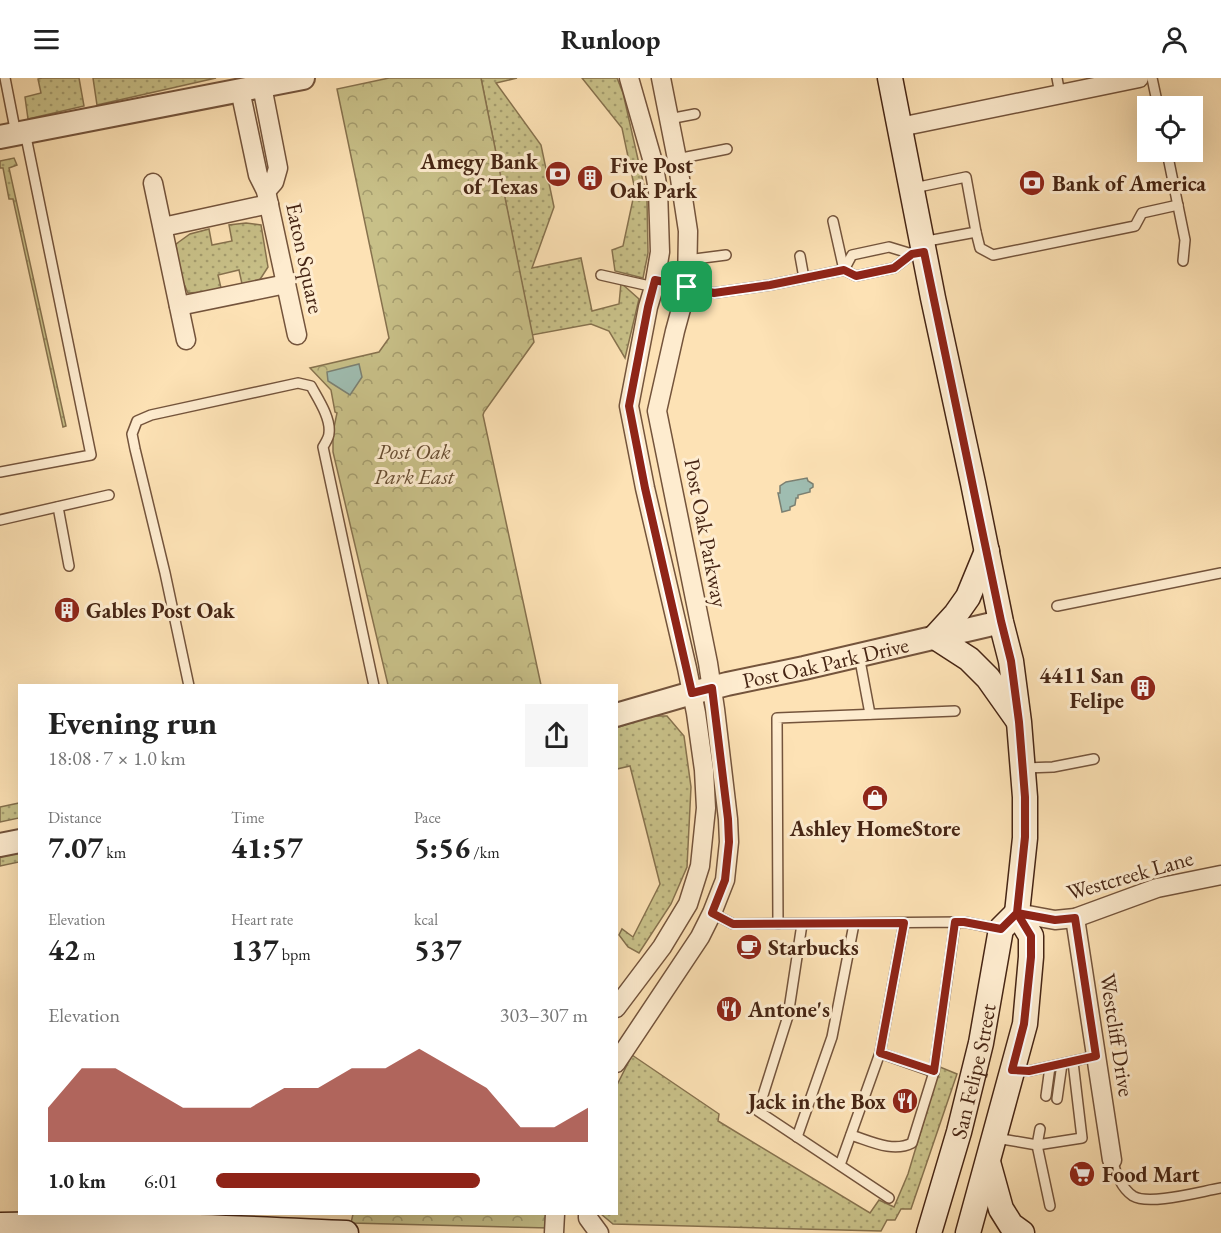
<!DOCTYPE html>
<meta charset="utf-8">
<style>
body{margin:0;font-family:"EB Garamond",serif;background:#f6f6f6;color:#222;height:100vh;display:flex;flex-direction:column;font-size:22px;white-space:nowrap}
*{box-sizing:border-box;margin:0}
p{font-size:20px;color:#767676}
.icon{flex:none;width:33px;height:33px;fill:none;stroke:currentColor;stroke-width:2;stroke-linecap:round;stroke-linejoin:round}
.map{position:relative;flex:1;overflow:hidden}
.panel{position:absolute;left:18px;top:606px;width:600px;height:531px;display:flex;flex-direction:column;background:#fff;border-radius:0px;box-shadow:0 6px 24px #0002}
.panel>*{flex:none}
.buttons{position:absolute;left:1137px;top:18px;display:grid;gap:12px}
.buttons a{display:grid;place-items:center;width:66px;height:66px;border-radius:0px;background:#fff;box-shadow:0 6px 24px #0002;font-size:30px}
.pin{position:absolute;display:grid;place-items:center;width:51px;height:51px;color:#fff;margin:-26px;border-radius:12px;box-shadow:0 3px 9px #0006}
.round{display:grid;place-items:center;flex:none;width:63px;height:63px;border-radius:0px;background:#f6f6f6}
.headline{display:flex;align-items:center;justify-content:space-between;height:102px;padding:0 30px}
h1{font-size:33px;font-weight:700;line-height:45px}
.stats{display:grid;grid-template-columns:repeat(3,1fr);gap:9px;height:102px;padding:6px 30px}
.stats div{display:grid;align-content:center}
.stats b{font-size:30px;font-weight:700}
.stats small{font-size:16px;font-weight:400}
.stats p{font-size:16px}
.chart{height:168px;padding:12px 30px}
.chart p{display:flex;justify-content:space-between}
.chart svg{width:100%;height:108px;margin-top:6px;fill:#8f2418;opacity:.7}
ul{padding:0 30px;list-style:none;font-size:20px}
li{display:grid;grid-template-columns:96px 72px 1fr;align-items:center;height:45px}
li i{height:15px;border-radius:8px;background:#8f2418}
header{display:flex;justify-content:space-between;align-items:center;height:78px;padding:0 30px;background:#fff;font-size:27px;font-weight:700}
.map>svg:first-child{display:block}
</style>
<header><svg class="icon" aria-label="menu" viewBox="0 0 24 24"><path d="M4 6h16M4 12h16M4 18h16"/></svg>Runloop<svg class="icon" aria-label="person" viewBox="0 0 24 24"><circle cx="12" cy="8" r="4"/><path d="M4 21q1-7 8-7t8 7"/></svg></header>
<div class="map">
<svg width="1221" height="1155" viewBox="0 0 1221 1155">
<defs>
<pattern id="grass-dots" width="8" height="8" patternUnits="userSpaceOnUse" patternTransform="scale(1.5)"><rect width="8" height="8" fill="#c8c088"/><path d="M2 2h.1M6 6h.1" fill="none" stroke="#a49c6e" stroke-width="1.8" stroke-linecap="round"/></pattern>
<pattern id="park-crowns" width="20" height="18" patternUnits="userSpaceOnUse" patternTransform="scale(1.5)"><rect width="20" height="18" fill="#c8c088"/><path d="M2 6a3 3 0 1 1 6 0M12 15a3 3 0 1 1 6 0" fill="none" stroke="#a49c6e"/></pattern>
</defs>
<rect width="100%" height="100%" fill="#fde2b5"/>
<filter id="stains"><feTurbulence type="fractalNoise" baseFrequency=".00333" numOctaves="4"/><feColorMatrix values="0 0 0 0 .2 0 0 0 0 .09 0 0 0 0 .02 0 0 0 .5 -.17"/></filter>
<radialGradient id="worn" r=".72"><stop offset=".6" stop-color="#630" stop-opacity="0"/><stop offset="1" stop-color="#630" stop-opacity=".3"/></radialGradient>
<g fill="url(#grass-dots)" stroke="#87724e" stroke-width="1.5">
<polygon points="42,0 79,0 84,28 28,41 25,19 41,15 38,1"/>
<polygon points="93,0 216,0 97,27"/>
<polygon points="481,0 517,0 496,5 541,67 554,129 532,190 581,180 592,233 619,226 621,205 639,221 625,280 609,253 591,246 532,257"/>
<polygon points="582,0 617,0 623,15 647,121 648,175 643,200 615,193 612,172 623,168 635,112 622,50"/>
<polygon points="14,80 17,87 9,90 66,348 63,349 13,121 9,121 3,90 0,90 0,83"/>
<polygon points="246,145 261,147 268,189 259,203 242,206 239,192 218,197 221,210 204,214 188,215 180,197 176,166 190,156 209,151 212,167 232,163 229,147"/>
<polygon points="650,638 667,638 684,658 691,709 687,789 671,826 639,875 628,869 619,857 622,851 633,859 660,806 630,688 617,691 616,650"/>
<polygon points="19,725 19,740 0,744 0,729"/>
<polygon points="19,775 19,784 0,788 0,779"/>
<polygon points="632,977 719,1036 718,1043 870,1135 879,1122 894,1129 908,1096 940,989 957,996 911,1131 901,1131 895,1142 887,1142 881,1153 613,1146 601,1136 616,1136 617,1007"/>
</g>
<g fill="url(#park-crowns)" stroke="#87724e" stroke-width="1.5">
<polygon points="389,0 481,0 534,264 484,334 483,337 541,607 388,607 333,374 333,354 337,335 335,334 331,312 310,290 379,274 389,260 337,11"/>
<polygon points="353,1136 550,1136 549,1150 351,1145"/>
</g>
<g fill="#9fbdb1" stroke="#7b8072" stroke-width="1.5">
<polygon points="359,286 362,299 350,317 328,303 327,294"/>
<polygon points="807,400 808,403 813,406 813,409 810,411 810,414 798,417 798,420 796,420 795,427 790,429 790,432 782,434 778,415 780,415 780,408 786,404"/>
</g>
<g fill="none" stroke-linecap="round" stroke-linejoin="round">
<g stroke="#74543c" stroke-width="12">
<g id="service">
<polyline points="5,0 16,56"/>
<polyline points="1057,0 1060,16"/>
<polyline points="1152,0 1158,28"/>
<polyline points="669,41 695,36"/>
<polyline points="1167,74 1185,162 1183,183"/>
<polyline points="677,81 727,71"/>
<polyline points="914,110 966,99 976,154 922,164"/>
<polyline points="833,143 844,192"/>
<polyline points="976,154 980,170 993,177 1135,148 1142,135 1178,127"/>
<polyline points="800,178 804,200"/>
<polyline points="687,182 726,177"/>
<polyline points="844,192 852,177 889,169 912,176 915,175"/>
<polyline points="601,197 654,209"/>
<polyline points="655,202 714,215 770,207 844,192 856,198 894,190 912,176"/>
<polyline points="0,394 91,377 25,54"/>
<polyline points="58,429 69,488"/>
<polyline points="0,442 109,417"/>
<polyline points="1057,528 1221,495"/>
<polyline points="859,577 870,636"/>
<path d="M189 608 165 495 135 371 132 356 137 343 151 337 298 305 311 308C318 321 331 340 329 355 329 360 325 365 323 369L374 608"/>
<polyline points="1025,690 1053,689 1094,681"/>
<polyline points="712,835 733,846 964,844 999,851"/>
<polyline points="778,846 777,640 955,633"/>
<polyline points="802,846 788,938 758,1033 889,1120"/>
<polyline points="880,975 934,994"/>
<polyline points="1014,993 1029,993 1096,978"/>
<polyline points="1046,1018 1050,989"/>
<polyline points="1057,1021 1062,986"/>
<polyline points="1040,1051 1037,1067 1050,1128"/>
<path d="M851 1057C870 1063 893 1075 912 1065L934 994 955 845"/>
<polyline points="797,1059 832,959 854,846"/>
<polyline points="996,1060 1037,1067 1082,1060 1073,984"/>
<path d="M1112 1082C1116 1095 1121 1110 1133 1118 1149 1128 1202 1113 1221 1110"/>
<polyline points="840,1087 880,975 904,845"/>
</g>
</g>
<g stroke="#74543c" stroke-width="21">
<g id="minor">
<polyline points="262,8 278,90 274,104 266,113"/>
<polyline points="240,12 258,97 266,113 297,257"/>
<polyline points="900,49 1139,0"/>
<polyline points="153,105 186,262"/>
<polyline points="163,149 269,126"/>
<polyline points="179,228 286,206"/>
<polyline points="1017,835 1055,842 1075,840 1157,810 1221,797"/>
<polyline points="1075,840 1112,1082"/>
<polyline points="616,930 662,869 688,826 700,788 706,730 704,692 696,635 687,590 645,410 629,328 648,229 654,209 660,174 658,112 653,84 629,0"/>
<polyline points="616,985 700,859 712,835 725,802 729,764 728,741 715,631 708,585 657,333 675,253 687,209 688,153 677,81 661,0"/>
<polyline points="588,1136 588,1140 599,1155"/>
<polyline points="554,1155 555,1136"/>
</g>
</g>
<g stroke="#74543c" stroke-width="26">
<g id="tertiary">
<polyline points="0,59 303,0"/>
<path id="s1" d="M616 637 692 615 727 606 804 590 1001 544"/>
<polyline points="0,767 20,763"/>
</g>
</g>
<g stroke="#462514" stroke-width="27">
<g id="secondary">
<polyline points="890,0 933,220 973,405 1001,544 1011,583 1019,644 1025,719 1025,760 1017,835 1031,858 1031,879 1025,946 968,1155"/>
<polyline points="987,473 968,519 956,536 935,559 969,581 988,600 1017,641"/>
<polyline points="988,1084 1001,1131 1011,1147 1022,1155"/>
<path d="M0 1147C115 1144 230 1150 346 1155"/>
<path id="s2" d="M929 1155 959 1054 981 965 1001 851 1017 835"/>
</g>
</g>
<use href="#service" stroke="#feeccf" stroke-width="9"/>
<use href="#minor" stroke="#feeccf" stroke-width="18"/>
<use href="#tertiary" stroke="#feeccf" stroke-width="22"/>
<use href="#secondary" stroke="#feeccf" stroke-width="24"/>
</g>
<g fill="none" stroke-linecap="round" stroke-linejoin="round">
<g stroke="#fff" stroke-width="12">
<polyline id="route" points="687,209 655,202 648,229 629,328 645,410 692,615 712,610 728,741 729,764 725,802 712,835 733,846 904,845 880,975 934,993 955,844 964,844 1001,851 1017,835 1055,842 1075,840 1096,978 1029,993 1012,992 1024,946 1031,879 1031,858 1017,835 1025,759 1025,719 1019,644 1011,583 1001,543 924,174 912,176 894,190 856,198 844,192 770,207 714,215 687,209"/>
</g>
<use href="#route" stroke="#8f2418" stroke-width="8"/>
</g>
<defs>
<g id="bank-disc" transform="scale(1.35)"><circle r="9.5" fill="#8f2418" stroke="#feeccf"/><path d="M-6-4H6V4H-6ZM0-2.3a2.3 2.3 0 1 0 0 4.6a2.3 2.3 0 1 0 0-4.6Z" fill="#fff"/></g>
<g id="building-disc" transform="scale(1.35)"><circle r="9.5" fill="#8f2418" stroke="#feeccf"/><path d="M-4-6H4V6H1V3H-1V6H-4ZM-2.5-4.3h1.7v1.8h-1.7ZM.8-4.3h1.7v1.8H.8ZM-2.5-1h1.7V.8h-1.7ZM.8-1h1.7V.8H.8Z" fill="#fff"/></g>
<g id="shop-disc" transform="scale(1.35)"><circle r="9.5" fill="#8f2418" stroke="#feeccf"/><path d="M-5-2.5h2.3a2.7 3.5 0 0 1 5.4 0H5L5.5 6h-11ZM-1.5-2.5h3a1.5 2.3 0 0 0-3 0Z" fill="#fff"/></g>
<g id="cafe-disc" transform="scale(1.35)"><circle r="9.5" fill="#8f2418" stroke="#feeccf"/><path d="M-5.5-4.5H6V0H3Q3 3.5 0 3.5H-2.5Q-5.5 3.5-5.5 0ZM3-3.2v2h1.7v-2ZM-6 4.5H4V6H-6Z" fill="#fff"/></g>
<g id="restaurant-disc" transform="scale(1.35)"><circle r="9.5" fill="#8f2418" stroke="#feeccf"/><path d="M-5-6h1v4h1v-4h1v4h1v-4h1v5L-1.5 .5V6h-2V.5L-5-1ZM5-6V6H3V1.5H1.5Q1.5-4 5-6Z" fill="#fff"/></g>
<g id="supermarket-disc" transform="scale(1.35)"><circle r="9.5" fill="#8f2418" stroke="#feeccf"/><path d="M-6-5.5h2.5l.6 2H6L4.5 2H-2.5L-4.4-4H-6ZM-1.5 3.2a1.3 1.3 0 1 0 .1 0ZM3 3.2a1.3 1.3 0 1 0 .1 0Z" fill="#fff"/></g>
</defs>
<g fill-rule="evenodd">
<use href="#bank-disc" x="558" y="96"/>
<use href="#building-disc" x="590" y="100"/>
<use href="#bank-disc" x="1032" y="105"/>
<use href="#building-disc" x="67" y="532"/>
<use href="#building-disc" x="1143" y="610"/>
<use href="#shop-disc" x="875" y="720"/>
<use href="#cafe-disc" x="749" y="869"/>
<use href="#restaurant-disc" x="729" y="931"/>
<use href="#restaurant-disc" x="905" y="1023"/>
<use href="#supermarket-disc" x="1082" y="1096"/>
</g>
<g text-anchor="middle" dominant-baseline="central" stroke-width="6" stroke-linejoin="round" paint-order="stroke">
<g font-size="22" font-weight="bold" fill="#462514" stroke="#feeccf" text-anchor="start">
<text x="538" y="83" text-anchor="end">Amegy Bank<tspan x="538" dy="25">of Texas</tspan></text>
<text x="610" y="87">Five Post<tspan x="610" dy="25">Oak Park</tspan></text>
<text x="1052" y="105">Bank of America</text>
<text x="86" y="532">Gables Post Oak</text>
<text x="1124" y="597" text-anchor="end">4411 San<tspan x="1124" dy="25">Felipe</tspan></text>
<text x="875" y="750" text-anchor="middle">Ashley HomeStore</text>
<text x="768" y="869">Starbucks</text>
<text x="748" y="931">Antone's</text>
<text x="886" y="1023" text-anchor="end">Jack in the Box</text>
<text x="1102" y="1096">Food Mart</text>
</g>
<g font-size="22" fill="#462514" stroke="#feeccf">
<text transform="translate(305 180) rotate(78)">Eaton Square</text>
<text transform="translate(706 455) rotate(79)">Post Oak Parkway</text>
<text stroke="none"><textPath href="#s1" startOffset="216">Post Oak Park Drive</textPath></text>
<text transform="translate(1130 797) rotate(-16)">Westcreek Lane</text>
<text transform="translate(1117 957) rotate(81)">Westcliff Drive</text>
<text stroke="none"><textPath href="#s2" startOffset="168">San Felipe Street</textPath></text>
</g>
<g font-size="22" font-style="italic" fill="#664c31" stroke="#feeccf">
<text x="414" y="373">Post Oak<tspan x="414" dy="25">Park East</tspan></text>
</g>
</g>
<rect width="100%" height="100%" filter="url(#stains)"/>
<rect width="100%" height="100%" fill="url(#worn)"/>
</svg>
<div class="buttons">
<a><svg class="icon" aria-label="locate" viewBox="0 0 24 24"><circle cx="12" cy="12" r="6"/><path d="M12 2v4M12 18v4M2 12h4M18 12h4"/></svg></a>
</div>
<div class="pin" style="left:687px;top:209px;background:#1e9e55"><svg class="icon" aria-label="arrive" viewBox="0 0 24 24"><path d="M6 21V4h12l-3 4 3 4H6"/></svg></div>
<section class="panel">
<div class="headline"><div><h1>Evening run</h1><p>18:08 · 7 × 1.0 km</p></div><a class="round"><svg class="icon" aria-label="share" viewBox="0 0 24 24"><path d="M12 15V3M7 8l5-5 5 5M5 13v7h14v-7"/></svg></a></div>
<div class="stats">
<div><p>Distance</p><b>7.07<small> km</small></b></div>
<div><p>Time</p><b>41:57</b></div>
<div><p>Pace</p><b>5:56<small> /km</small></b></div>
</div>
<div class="stats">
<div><p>Elevation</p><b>42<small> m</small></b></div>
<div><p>Heart rate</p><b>137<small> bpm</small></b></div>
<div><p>kcal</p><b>537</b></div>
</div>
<div class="chart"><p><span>Elevation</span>303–307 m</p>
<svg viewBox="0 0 160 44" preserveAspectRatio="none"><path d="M0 44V30L10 14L20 14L30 22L40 30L50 30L60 30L70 22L80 22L90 14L100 14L110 6L120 14L130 22L140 38L150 38L160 30V44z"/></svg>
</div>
<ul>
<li><b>1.0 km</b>6:01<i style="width:71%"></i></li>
</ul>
</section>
</div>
